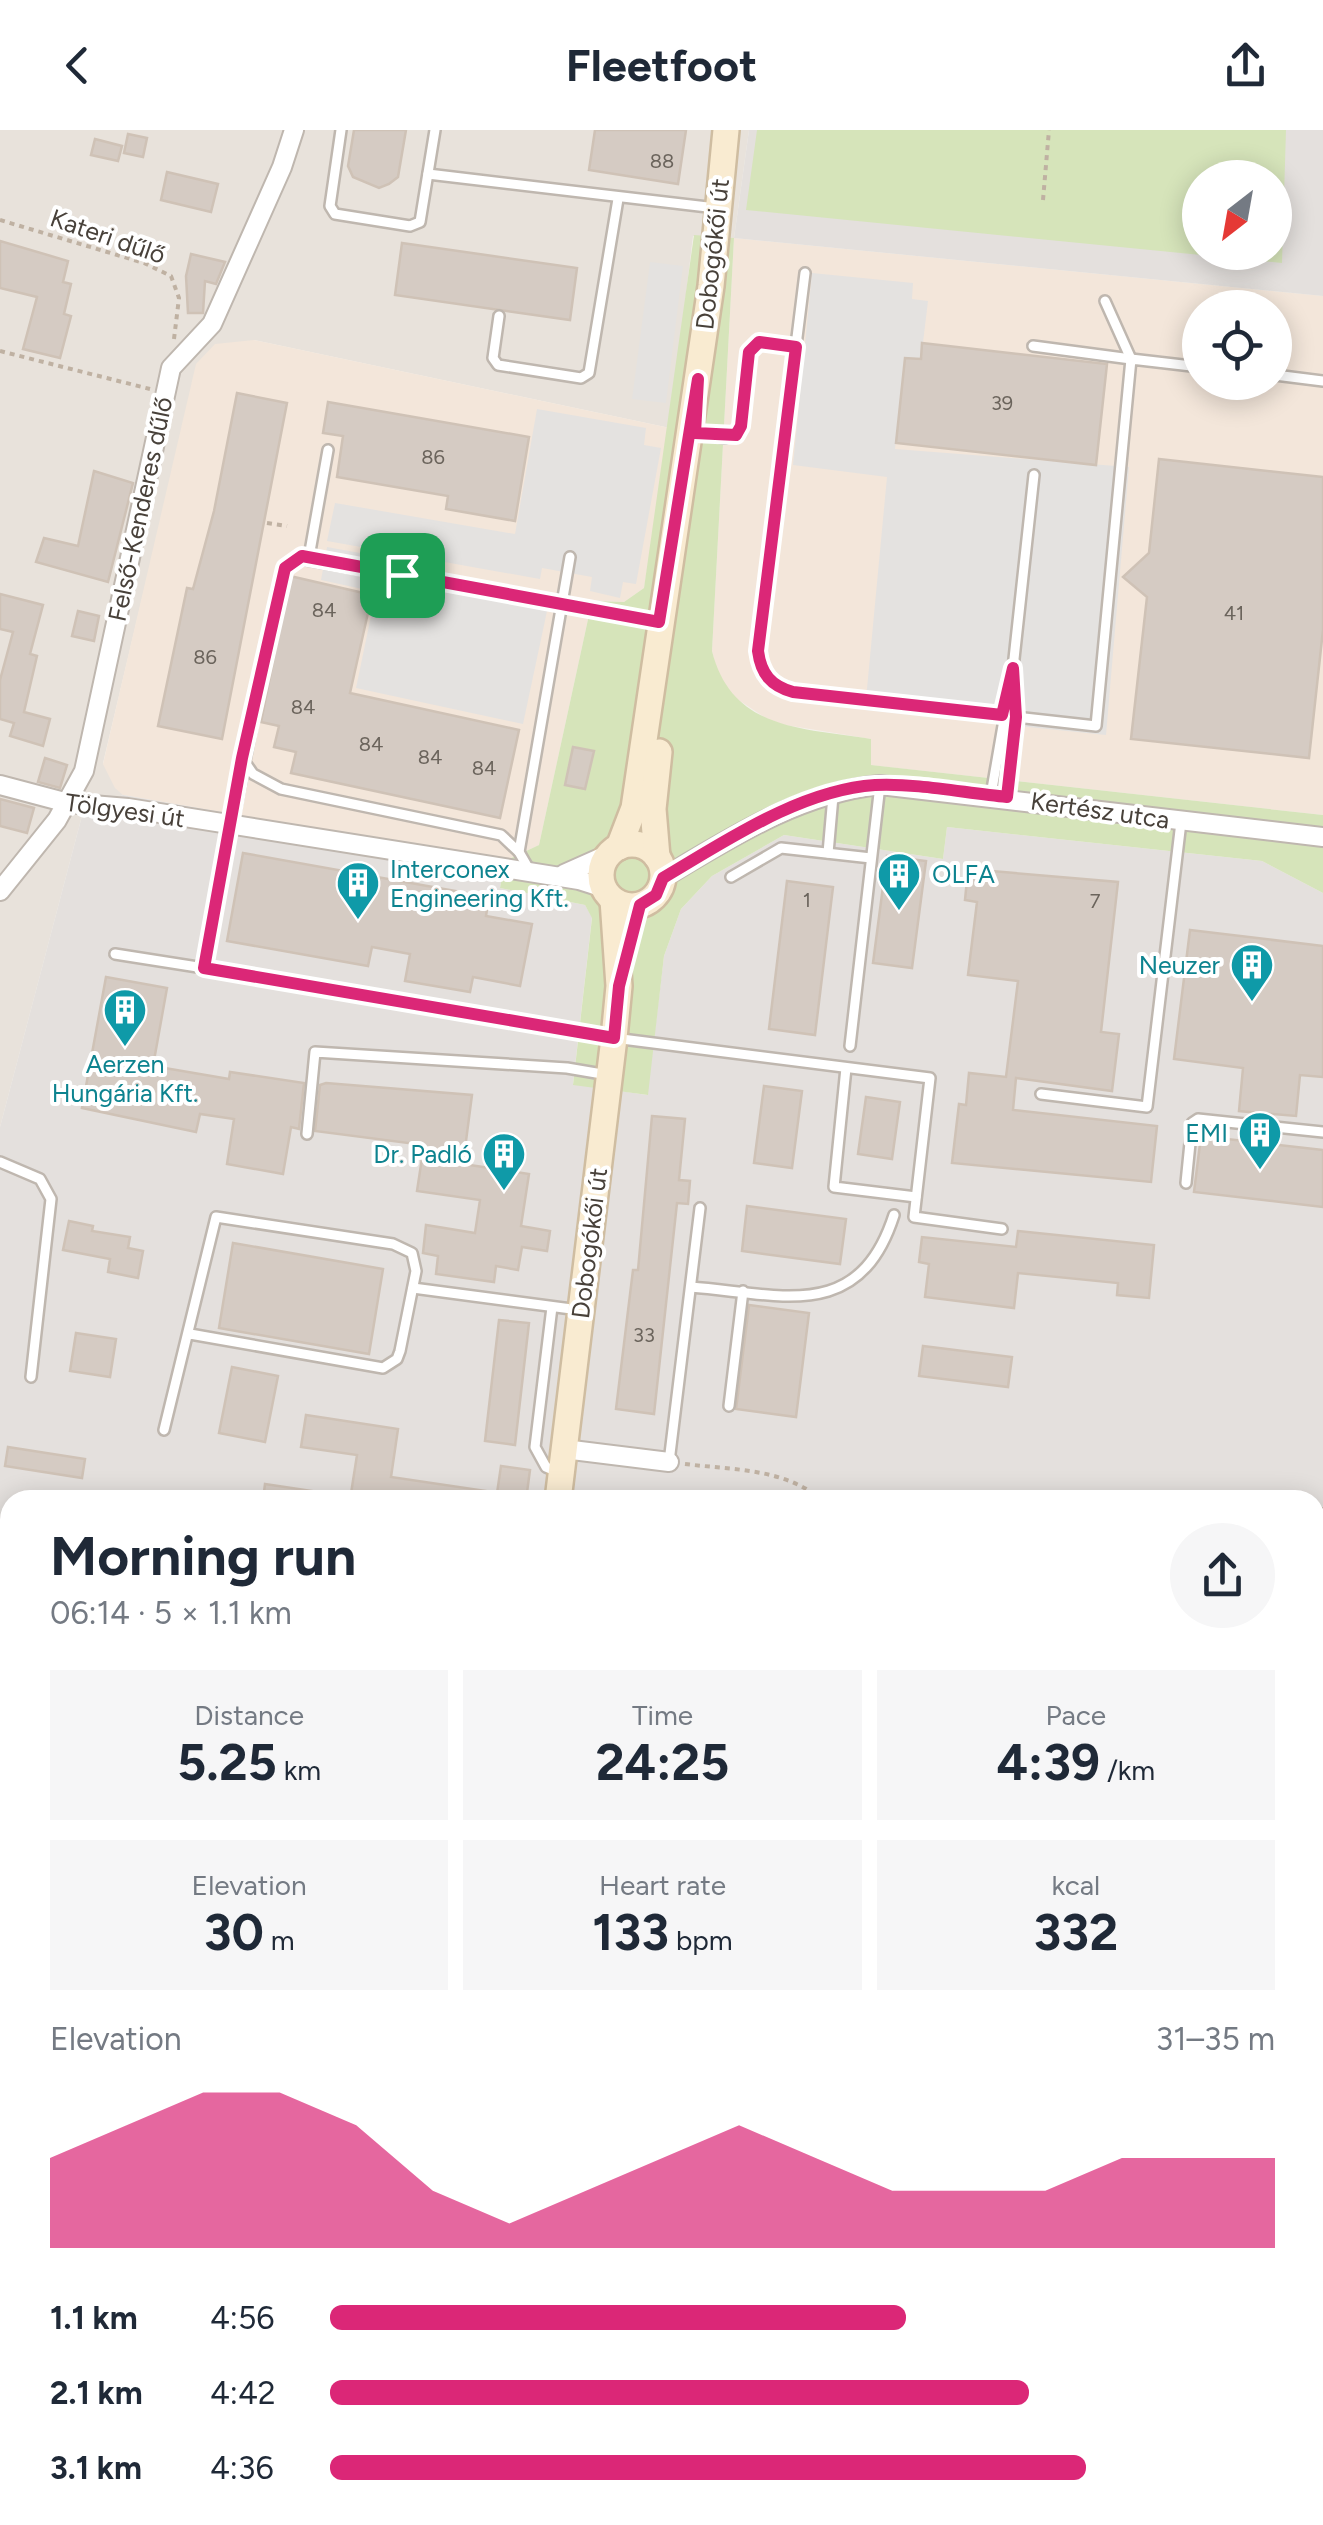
<!DOCTYPE html>
<meta charset="utf-8">
<style>
body{margin:0;font-family:Figtree,sans-serif;background:#f6f6f7;color:#1f2937;height:100vh;display:flex;flex-direction:column;font-size:38px;white-space:nowrap}
*{box-sizing:border-box;margin:0}
p{font-size:32px;color:#747a83}
.icon{flex:none;width:55px;height:55px;fill:none;stroke:currentColor;stroke-width:2;stroke-linecap:round;stroke-linejoin:round}
.map{position:relative;flex:1;overflow:hidden}
.details{position:absolute;left:0px;top:1360px;width:1325px;height:1035px;display:flex;flex-direction:column;background:#fff;border-radius:30px 30px 0 0;box-shadow:0 5px 25px #0003}
.details>*{flex:none}
.needle{width:65px;rotate:211deg}
.tools{position:absolute;left:1182px;top:30px;display:grid;gap:20px}
.tools a{display:grid;place-items:center;width:110px;height:110px;border-radius:50%;background:#fff;box-shadow:0 5px 25px #0003;font-size:50px}
.pin{position:absolute;display:grid;place-items:center;width:85px;height:85px;color:#fff;margin:-42px;border-radius:20px;box-shadow:0 5px 15px #0006}
.round{display:grid;place-items:center;flex:none;width:105px;height:105px;border-radius:52px;background:#f6f6f7}
.headline{display:flex;align-items:center;justify-content:space-between;height:170px;padding:0 50px}
h1{font-size:55px;font-weight:700;line-height:75px}
.stats{display:grid;grid-template-columns:repeat(3,1fr);gap:15px;height:170px;padding:10px 50px}
.stats div{display:grid;align-content:center;border-radius:0px;background:#f6f6f7;text-align:center}
.stats b{font-size:50px;font-weight:700}
.stats small{font-size:28px;font-weight:400}
.stats p{font-size:28px}
.chart{height:280px;padding:20px 50px}
.chart p{display:flex;justify-content:space-between}
.chart svg{width:100%;height:180px;margin-top:10px;fill:#db2777;opacity:.7}
ul{padding:0 50px;list-style:none;font-size:32px}
li{display:grid;grid-template-columns:160px 120px 1fr;align-items:center;height:75px}
li i{height:25px;border-radius:12px;background:#db2777}
header{display:flex;justify-content:space-between;align-items:center;height:130px;padding:0 50px;background:#fff;font-size:45px;font-weight:700}
.map>svg:first-child{display:block}
</style>
<header><svg class="icon" aria-label="back" viewBox="0 0 24 24"><path d="M15 5l-7 7 7 7"/></svg>Fleetfoot<svg class="icon" aria-label="share" viewBox="0 0 24 24"><path d="M12 15V3M7 8l5-5 5 5M5 13v7h14v-7"/></svg></header>
<div class="map">
<svg width="1323" height="2395" viewBox="0 0 1323 2395">
<rect width="100%" height="100%" fill="#f4f1ec"/>
<g fill="#e8e2db">
<polygon points="0,0 749,0 734,108 693,106 670,298 254,210 186,283 103,633 123,665 83,682 0,997"/>
<polygon points="0,1693 10,1700 10,2385 1315,2385 1315,1765 1323,1765 1323,2395 0,2395"/>
</g>
<g fill="#f3e6da" fill-rule="evenodd">
<path d="M734 108 1323 166V685L870 635 871 609 773 593 731 565 718 545 712 521ZM1200 178H1275V252H1200Z"/>
<polygon points="254,210 670,298 644,458 624,472 592,471 539,715 505,731 123,665 115,658 103,634 196,234 215,214"/>
<polygon points="478,2385 1161,2385 1159,2395 480,2395"/>
</g>
<g fill="#e4e0dd" fill-rule="evenodd">
<path d="M749 0H1323V166L734 108ZM1200 48H1275V122H1200Z"/>
<polygon points="123,665 505,731 500,758 585,775 592,787 573,954 647,965 664,826 681,779 712,746 784,705 943,729 947,697 1262,731 1323,763 1323,1765 1315,1765 1315,1370 10,1370 10,1700 0,1693 0,997 83,682"/>
</g>
<polygon fill="#ece4d8" points="1315,1812 1323,1812 1323,2107 1315,2106"/>
<g fill="#d6e4ba" fill-rule="evenodd">
<path d="M757 0H1286L1282 133 746 80ZM1200 48H1275V122H1200Z"/>
<path d="M694 105 734 108 712 521C732 601 804 598 871 609V635L1323 685V763L1262 731 947 697 943 729 784 705 712 746 681 779 664 826 648 965 573 955 592 788 585 775 500 758 505 731 539 715 592 471 624 472 644 458Z"/>
<polygon points="1315,2122 1323,2124 1323,2395 1206,2395 1207,2385 1315,2385"/>
</g>
<g fill="#e4e2e0">
<polygon points="650,132 683,136 666,273 632,269"/>
<polygon points="812,143 913,153 912,169 928,171 921,229 905,228 895,319 1129,337 1106,605 865,580 887,347 793,335"/>
<polygon points="537,279 646,298 644,315 661,318 636,454 623,452 620,468 590,461 592,447 542,438 540,449 327,411 335,373 515,404"/>
<polygon points="327,417 393,429 392,436 550,467 523,594 356,558 376,462 321,450"/>
<polygon points="506,2385 617,2385 616,2395 505,2395"/>
<polygon points="650,2385 801,2385 800,2395 649,2395"/>
</g>
<g fill="none" stroke-linecap="round" stroke-linejoin="round">
<g stroke="#b0d9ea" stroke-width="6">
<polyline points="0,1761 10,1765"/>
<polyline points="1315,1783 1323,1782"/>
</g>
</g>
<g fill="#d5cbc3" stroke="#cfc2b6" stroke-width="2.5">
<polygon points="354,0 406,0 398,47 389,54 379,58 353,47 348,36"/>
<polygon points="595,0 686,0 678,54 589,40"/>
<polygon points="128,4 147,8 143,27 124,23"/>
<polygon points="95,9 122,16 118,31 91,25"/>
<polygon points="167,42 218,54 211,82 161,70"/>
<polygon points="0,111 68,131 63,152 71,154 64,184 71,186 60,228 23,219 37,167 0,158"/>
<polygon points="402,113 577,138 570,190 395,165"/>
<polygon points="191,124 225,132 216,154 205,151 203,183 188,183 186,146"/>
<polygon points="922,213 1107,234 1096,335 896,313 905,228 921,229"/>
<polygon points="237,263 287,273 222,609 158,596 187,458 193,459 214,381"/>
<polygon points="328,272 529,307 515,391 446,379 448,366 337,347 343,306 323,303"/>
<polygon points="1159,329 1323,347 1323,500 1309,628 1131,609 1147,467 1123,447 1149,423"/>
<polygon points="94,341 133,353 108,452 36,432 44,408 78,416"/>
<polygon points="290,446 372,465 350,563 519,600 500,688 291,643 296,622 274,617 279,596 261,592"/>
<polygon points="0,464 43,475 30,524 37,526 24,582 50,589 43,616 10,606 14,593 0,589 0,550 13,502 0,499"/>
<polygon points="78,481 99,486 94,511 72,506"/>
<polygon points="573,617 594,621 585,659 565,655"/>
<polygon points="45,628 67,635 60,658 38,652"/>
<polygon points="0,669 34,678 27,703 0,696"/>
<polygon points="243,723 489,767 486,786 532,794 520,856 473,847 470,862 405,851 410,824 372,817 368,836 227,811"/>
<polygon points="887,726 926,731 912,838 873,833"/>
<polygon points="968,739 1118,752 1101,902 1119,904 1112,961 1016,948 1013,980 1157,996 1151,1052 952,1033 959,974 966,975 969,943 1006,947 1018,851 968,845 977,772 965,770"/>
<polygon points="787,751 833,757 815,905 769,899"/>
<polygon points="1190,800 1323,816 1323,947 1300,945 1296,986 1239,981 1243,938 1174,929"/>
<polygon points="106,847 167,858 153,936 229,949 230,942 304,953 299,999 291,997 283,1044 227,1034 234,989 200,984 196,1002 82,978"/>
<polygon points="326,953 472,965 463,1034 529,1044 521,1096 550,1101 547,1121 522,1117 518,1140 496,1136 494,1152 436,1144 438,1126 423,1123 426,1095 475,1103 480,1070 417,1061 424,1015 315,1001 320,955"/>
<polygon points="764,956 802,961 792,1038 754,1033"/>
<polygon points="866,967 900,972 892,1029 858,1024"/>
<polygon points="652,986 685,989 679,1050 690,1051 688,1074 677,1073 654,1284 616,1279 633,1140 638,1140"/>
<polygon points="1201,1006 1323,1020 1323,1077 1194,1062"/>
<polygon points="747,1076 846,1089 840,1134 742,1121"/>
<polygon points="69,1091 93,1096 92,1101 130,1107 128,1118 143,1121 138,1148 108,1142 110,1129 63,1120"/>
<polygon points="1018,1101 1154,1115 1149,1168 1117,1165 1118,1153 1018,1143 1014,1178 925,1167 929,1134 919,1132 922,1107 1016,1117"/>
<polygon points="233,1113 383,1139 369,1224 219,1198"/>
<polygon points="749,1175 809,1183 796,1287 736,1279"/>
<polygon points="499,1190 529,1193 515,1315 485,1311"/>
<polygon points="76,1203 116,1209 110,1247 70,1241"/>
<polygon points="923,1216 1012,1227 1008,1257 919,1246"/>
<polygon points="232,1237 278,1246 265,1312 219,1303"/>
<polygon points="306,1285 398,1299 391,1347 486,1361 485,1370 350,1370 357,1325 301,1317"/>
<polygon points="8,1317 85,1329 82,1348 5,1336"/>
<polygon points="501,1336 530,1340 526,1370 496,1370"/>
<polygon points="265,1354 312,1361 311,1370 263,1370"/>
</g>
<g fill="none" stroke-linecap="round" stroke-linejoin="round">
<g stroke="#bfb7af" stroke-width="14">
<g id="service">
<polyline points="341,0 330,76 335,84 410,96 420,92 435,0"/>
<polyline points="428,44 716,78"/>
<path d="M805 143 758 521C761 544 771 556 793 562L1096 596 1131 229 1200 237"/>
<polyline points="1105,171 1131,229"/>
<polyline points="499,186 493,228 498,235 581,248 589,243 618,69"/>
<polyline points="1033,216 1131,229"/>
<polyline points="1275,245 1323,251"/>
<polyline points="695,303 725,308 739,302 749,223 755,214 796,217"/>
<polyline points="309,427 328,320"/>
<polyline points="657,492 296,428 282,443 204,838 614,908 930,948 914,1087 1002,1099"/>
<polyline points="242,628 253,644 281,659 501,705 519,722 530,741"/>
<polyline points="991,665 1013,538 1034,345"/>
<polyline points="1007,667 1016,587 1014,550"/>
<polyline points="519,722 570,427"/>
<polyline points="828,723 833,666"/>
<polyline points="731,747 781,718 871,728"/>
<polyline points="115,824 204,838"/>
<polyline points="850,916 880,655"/>
<polyline points="846,938 834,1057 916,1067"/>
<polyline points="1041,964 1147,977 1181,692"/>
<polyline points="307,1004 315,922 567,938 608,945"/>
<polyline points="0,1032 40,1049 51,1069 31,1247"/>
<polyline points="1186,1053 1192,993 1198,989 1323,1002"/>
<path d="M691 1157C780 1164 859 1194 894 1085"/>
<polyline points="413,1158 579,1180"/>
<polyline points="552,1177 535,1317 546,1337 558,1342"/>
<polyline points="729,1276 743,1161"/>
<polyline points="164,1300 216,1087 393,1114 412,1123 416,1141 400,1221 397,1229 383,1238 190,1204"/>
<polyline points="669,1332 700,1078"/>
<polyline points="0,1675 10,1676"/>
<polyline points="627,2395 627,2385"/>
</g>
</g>
<g stroke="#bfb7af" stroke-width="22">
<g id="minor">
<polyline points="0,655 68,673 128,678 579,750 604,758"/>
<polyline points="564,744 609,724"/>
<path d="M663 748C730 708 800 663 880 655L1323 707"/>
<polyline points="0,761 57,690 84,641 171,238 212,194 282,37 294,0"/>
<polyline points="564,1319 669,1332"/>
<polyline points="1315,1476 1323,1446"/>
<polyline points="0,1802 10,1814"/>
<polyline points="171,2385 172,2395"/>
<polyline points="435,2385 438,2395"/>
<polyline points="1185,2395 1186,2385"/>
</g>
</g>
<g stroke="#cfbda1" stroke-width="30">
<g id="secondary">
<circle cx="632" cy="745" r="31"/>
<polyline points="619,717 634,678 711,156 726,0"/>
<polyline points="657,727 653,679 659,622"/>
<polyline points="558,1370 614,908 619,856 613,770"/>
<polyline points="466,2385 467,2395"/>
</g>
</g>
<g stroke="#bfb1a2" stroke-width="4" stroke-dasharray="5 5" stroke-linecap="butt">
<polyline points="1043,70 1049,0"/>
<polyline points="0,90 144,133 171,146 179,168 174,209"/>
<polyline points="0,221 150,259"/>
<polyline points="267,393 287,396"/>
<path d="M685 1334C733 1340 784 1338 822 1370"/>
<polyline points="1315,1401 1323,1375"/>
<polyline points="1315,1806 1323,1806"/>
</g>
<use href="#service" stroke="#fff" stroke-width="9"/>
<use href="#minor" stroke="#fff" stroke-width="18"/>
<use href="#secondary" stroke="#f9ebd1" stroke-width="25"/>
</g>
<g fill="none" stroke-linecap="round" stroke-linejoin="round">
<g stroke="#fff" stroke-width="20">
<path id="route" d="M759 212 796 217 758 521C761 544 771 556 793 562L1002 585 1013 538 1016 587 1007 667C964 663 918 653 875 655 800 660 726 711 663 748L656 765 640 775 619 856 614 908 204 838 242 628 285 438 302 426 659 492 698 249 695 303 736 305 741 296 749 222Z"/>
</g>
<use href="#route" stroke="#db2777" stroke-width="12"/>
</g>
<defs>
<g id="building-pin" transform="scale(2.25)"><path d="M0 17L-7.5 6A9.5 9.5 0 1 1 7.5 6Z" fill="#0f9aa8" stroke="#fff"/><path d="M-4-6H4V6H1V3H-1V6H-4ZM-2.5-4.3h1.7v1.8h-1.7ZM.8-4.3h1.7v1.8H.8ZM-2.5-1h1.7V.8h-1.7ZM.8-1h1.7V.8H.8Z" fill="#fff"/></g>
</defs>
<g fill-rule="evenodd">
<use href="#building-pin" x="899" y="744"/>
<use href="#building-pin" x="358" y="753"/>
<use href="#building-pin" x="1252" y="835"/>
<use href="#building-pin" x="125" y="880"/>
<use href="#building-pin" x="1260" y="1003"/>
<use href="#building-pin" x="504" y="1024"/>
</g>
<g text-anchor="middle" dominant-baseline="central" stroke-width="8" stroke-linejoin="round" paint-order="stroke">
<g font-size="20" fill="#6b645c">
<text x="662" y="31">88</text>
<text x="1002" y="273">39</text>
<text x="433" y="327">86</text>
<text x="324" y="480">84</text>
<text x="1234" y="483">41</text>
<text x="205" y="527">86</text>
<text x="303" y="577">84</text>
<text x="371" y="614">84</text>
<text x="430" y="627">84</text>
<text x="484" y="638">84</text>
<text x="807" y="770">1</text>
<text x="1095" y="771">7</text>
<text x="644" y="1205">33</text>
</g>
<g font-size="25" fill="#48413a" stroke="#fff">
<text transform="translate(108 106) rotate(19)">Kateri dűlő</text>
<text transform="translate(712 124) rotate(-84)">Dobogókői út</text>
<text transform="translate(140 379) rotate(-78)">Felső-Kenderes dűlő</text>
<text transform="translate(125 680) rotate(8)">Tölgyesi út</text>
<text transform="translate(1100 680) rotate(8)">Kertész utca</text>
<text transform="translate(589 1113) rotate(-83)">Dobogókői út</text>
</g>
<g font-size="25" fill="#0d838f" stroke="#fff" text-anchor="end">
<text x="390" y="739" text-anchor="start">Interconex<tspan x="390" dy="29">Engineering Kft.</tspan></text>
<text x="932" y="744" text-anchor="start">OLFA</text>
<text x="1220" y="835">Neuzer</text>
<text x="125" y="934" text-anchor="middle">Aerzen<tspan x="125" dy="29">Hungária Kft.</tspan></text>
<text x="1228" y="1003">EMI</text>
<text x="472" y="1024">Dr. Padló</text>
</g>
</g>
</svg>
<div class="tools">
<a><svg class="needle" viewBox="-14 -14 28 28"><path d="M0-13l5 13h-10z" fill="#e53935"/><path d="M0 13l5-13h-10z" fill="#747a83"/></svg></a>
<a><svg class="icon" aria-label="locate" viewBox="0 0 24 24"><circle cx="12" cy="12" r="6"/><path d="M12 2v4M12 18v4M2 12h4M18 12h4"/></svg></a>
</div>
<div class="pin" style="left:402px;top:445px;background:#1e9e55"><svg class="icon" aria-label="arrive" viewBox="0 0 24 24"><path d="M6 21V4h12l-3 4 3 4H6"/></svg></div>
<section class="details">
<div class="headline"><div><h1>Morning run</h1><p>06:14 · 5 × 1.1 km</p></div><a class="round"><svg class="icon" aria-label="share" viewBox="0 0 24 24"><path d="M12 15V3M7 8l5-5 5 5M5 13v7h14v-7"/></svg></a></div>
<div class="stats">
<div><p>Distance</p><b>5.25<small> km</small></b></div>
<div><p>Time</p><b>24:25</b></div>
<div><p>Pace</p><b>4:39<small> /km</small></b></div>
</div>
<div class="stats">
<div><p>Elevation</p><b>30<small> m</small></b></div>
<div><p>Heart rate</p><b>133<small> bpm</small></b></div>
<div><p>kcal</p><b>332</b></div>
</div>
<div class="chart"><p><span>Elevation</span>31–35 m</p>
<svg viewBox="0 0 160 44" preserveAspectRatio="none"><path d="M0 44V22L10 14L20 6L30 6L40 14L50 30L60 38L70 30L80 22L90 14L100 22L110 30L120 30L130 30L140 22L150 22L160 22V44z"/></svg>
</div>
<ul>
<li><b>1.1 km</b>4:56<i style="width:61%"></i></li>
<li><b>2.1 km</b>4:42<i style="width:74%"></i></li>
<li><b>3.1 km</b>4:36<i style="width:80%"></i></li>
</ul>
</section>
</div>
